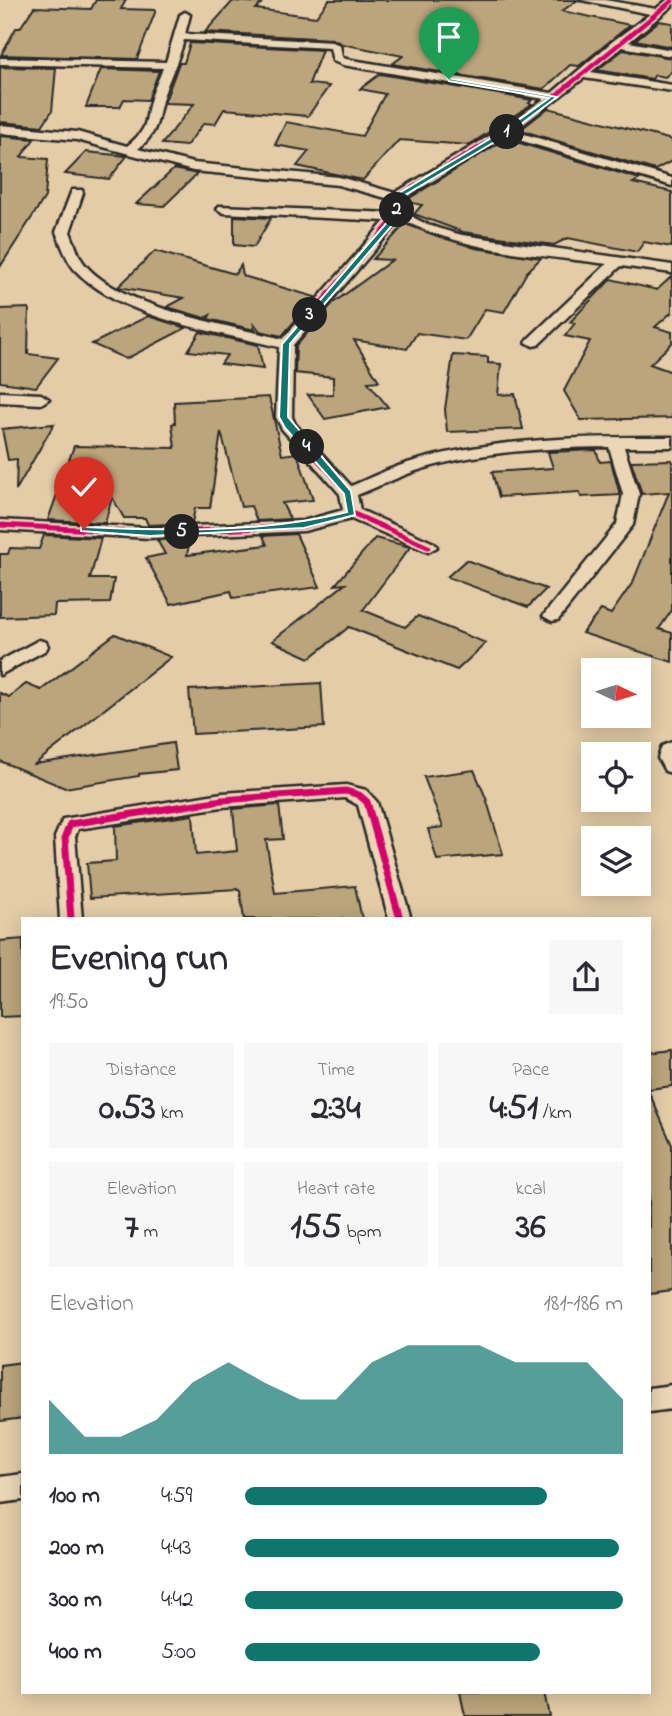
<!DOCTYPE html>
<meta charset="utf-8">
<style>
body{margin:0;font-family:"Indie Flower",sans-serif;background:#f7f7f7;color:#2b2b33;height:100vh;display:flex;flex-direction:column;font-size:26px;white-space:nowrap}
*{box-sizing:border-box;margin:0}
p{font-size:23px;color:#7c7c81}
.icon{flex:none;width:38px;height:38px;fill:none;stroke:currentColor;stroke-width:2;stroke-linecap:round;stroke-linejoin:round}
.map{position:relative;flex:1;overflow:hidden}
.panel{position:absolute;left:21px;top:917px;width:630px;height:777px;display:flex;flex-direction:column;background:#fff;border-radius:0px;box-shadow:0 4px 18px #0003}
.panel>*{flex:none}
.needle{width:46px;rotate:94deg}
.fabs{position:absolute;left:581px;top:658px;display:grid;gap:14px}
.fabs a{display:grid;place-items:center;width:70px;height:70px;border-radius:0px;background:#fff;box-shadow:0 4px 18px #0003;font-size:35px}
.pin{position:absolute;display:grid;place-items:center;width:60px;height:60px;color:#fff;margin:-72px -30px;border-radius:50% 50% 50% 0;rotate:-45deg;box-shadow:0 0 7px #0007}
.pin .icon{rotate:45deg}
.km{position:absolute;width:35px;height:35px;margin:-18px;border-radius:50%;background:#222;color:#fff;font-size:19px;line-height:35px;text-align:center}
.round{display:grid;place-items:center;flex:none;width:74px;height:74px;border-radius:0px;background:#f7f7f7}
.summary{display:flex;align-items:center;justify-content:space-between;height:119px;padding:0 28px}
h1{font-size:38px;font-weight:700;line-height:52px}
.figures{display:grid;grid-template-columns:repeat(3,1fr);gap:10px;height:119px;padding:7px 28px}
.figures div{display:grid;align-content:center;border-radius:0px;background:#f7f7f7;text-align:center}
.figures b{font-size:35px;font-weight:700}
.figures small{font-size:19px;font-weight:400}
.figures p{font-size:19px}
.chart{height:196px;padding:14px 28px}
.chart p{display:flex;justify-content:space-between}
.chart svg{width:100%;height:126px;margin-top:7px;fill:#0f766e;opacity:.7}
ul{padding:0 28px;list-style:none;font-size:23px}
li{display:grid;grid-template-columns:112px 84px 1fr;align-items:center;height:52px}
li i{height:18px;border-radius:9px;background:#0f766e}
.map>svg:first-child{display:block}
</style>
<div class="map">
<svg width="672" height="1716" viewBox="0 0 672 1716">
<rect width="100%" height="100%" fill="#e3cca7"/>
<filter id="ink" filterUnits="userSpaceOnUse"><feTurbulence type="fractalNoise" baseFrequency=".0143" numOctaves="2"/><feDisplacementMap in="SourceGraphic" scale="14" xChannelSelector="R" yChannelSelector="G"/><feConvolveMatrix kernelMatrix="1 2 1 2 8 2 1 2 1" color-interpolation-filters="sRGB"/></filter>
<g filter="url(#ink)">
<g fill="#bba57b" stroke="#2b2b2b" stroke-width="2">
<polygon points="96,0 126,0 121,9 156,10 137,59 1,55 16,28 20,28 34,7 91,9"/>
<polygon points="329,0 578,0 562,11 630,25 579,66 570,65 544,89 392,64 403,56 342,44 332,39 205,32 233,1 262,3 256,9 316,17"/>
<polygon points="659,21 672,23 672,47 635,40"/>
<polygon points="190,43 322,50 309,84 329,86 308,116 224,109 215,124 204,123 186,146 162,144 194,104 165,103 165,101 179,63 184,63"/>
<polygon points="623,50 672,58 672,71 665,77 655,75 652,79 597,70"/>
<polygon points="0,67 56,68 52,111 42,126 0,122"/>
<polygon points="101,69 159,71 148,100 124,99 120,107 86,107"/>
<polygon points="380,74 532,100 529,103 532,104 469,145 399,140 363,180 297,166 309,151 275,145 286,122 362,136 385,94 360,89"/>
<polygon points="548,108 672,140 672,161 655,170 520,130"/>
<polygon points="0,136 34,139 21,157 48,159 45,197 0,267"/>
<polygon points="506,139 640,179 633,183 672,192 672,247 644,242 637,252 568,238 554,245 463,232 414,214 422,205 405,201"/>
<polygon points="86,152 126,156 127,156 109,179 65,174"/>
<polygon points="174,169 197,174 164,206 136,204"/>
<polygon points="234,216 271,218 254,247 234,245"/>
<polygon points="405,224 475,248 541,258 527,272 504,312 485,309 466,340 417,333 407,349 354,340 379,381 368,382 388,407 325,419 308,395 333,394 333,377 295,373 296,346 333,303 392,260 373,259"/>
<polygon points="155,251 235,274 241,265 243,276 315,297 282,336 260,331 253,322 255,330 208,319 210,315 205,318 167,307 184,298 118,287"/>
<polygon points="672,276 672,312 655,327 672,332 672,343 650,364 672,372 672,418 581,420 564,391 590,341 565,336 575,323 570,322 611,279 657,290"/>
<polygon points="29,308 28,354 58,358 36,387 0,382 0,309"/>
<polygon points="148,316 186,328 126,359 92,344"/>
<polygon points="200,332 258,345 263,369 221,364 227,355 188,351"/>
<polygon points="453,355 488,357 488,363 501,364 498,395 515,394 523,429 447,432 445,409"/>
<polygon points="269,397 282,455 297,453 313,500 282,503 290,519 257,521 251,506 241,507 221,432 210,508 195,508 192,523 148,525 145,518 124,518 112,497 105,523 48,520 74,446 175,448 172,424 175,423 174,402"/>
<polygon points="54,424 16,490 17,459 8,460 2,429"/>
<polygon points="596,450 600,462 611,461 620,495 581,497 579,492 499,497 492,472 553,468 548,452"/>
<polygon points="672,460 672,610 659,629 672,633 672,662 582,633 601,610 611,614 633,582 669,492 642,494 631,461"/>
<polygon points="296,534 320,587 233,598 231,591 171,604 146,558 165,554 157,540 190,539 187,555 267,545 263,536"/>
<polygon points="44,535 101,538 90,579 114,579 110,603 55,604 54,615 0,617 0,554 8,554 10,548 39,549"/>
<polygon points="375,538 410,547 363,610 405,627 418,616 486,643 457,670 349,627 310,658 272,641 345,584 335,585"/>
<polygon points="466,560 546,589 528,607 447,577"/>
<polygon points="115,634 171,657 35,764 173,743 177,770 139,774 139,776 65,788 0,761 0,693 9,697 26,684 41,690"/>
<polygon points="321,683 324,727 193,734 189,690"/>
<polygon points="474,770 486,798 503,854 437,860 428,829 443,827 424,777"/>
<polygon points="279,805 283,839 266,840 275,893 355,886 362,919 244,919 240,891 237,889 90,898 87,863 116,861 115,826 193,815 196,855 237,851 233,809"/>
<polygon points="23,939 23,1016 0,1017 0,941"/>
<polygon points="672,1050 672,1086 649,1089 649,1053"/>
<polygon points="649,1092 672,1145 672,1291 649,1294"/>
<polygon points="23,1362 23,1418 0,1421 0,1365"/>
<polygon points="460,1692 544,1692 549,1716 465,1716"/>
</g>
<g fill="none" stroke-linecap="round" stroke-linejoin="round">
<g stroke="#2b2b2b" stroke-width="5">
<g id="street">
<path d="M581 0H605L656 9 667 0H672V6L629 42 672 50V56L622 47 591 72 672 85V91L584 78 514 131 672 178V186L506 136 403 199 400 204C410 222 443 230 462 235L672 265V273L621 266 538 345 533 346 526 342 528 339 607 264C537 254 464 252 401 219L293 345 292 417 295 424 351 486C370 478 390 468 411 462 495 437 584 437 672 437V447H624L639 494 633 525 558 620 552 621 543 616 617 524 623 494 609 447C546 448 482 451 422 469 399 476 378 487 357 495L360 510 434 543 437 547 428 552 351 519 304 531 150 538 0 530V520L150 528 303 521 343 510 340 494 282 429 276 417 279 347C215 331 122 319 75 270 66 260 62 245 56 232L72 190H82L83 193 70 232C74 241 77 253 83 262 116 307 230 326 283 339L385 221 224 213 217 209 219 206 392 213 388 204 390 199 338 185 193 171 77 140 0 133V125L77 132 127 146C152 126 143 121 152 95 155 86 160 77 163 68L0 64V58L166 62 180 15 185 12 190 15 185 34 332 42 340 45 342 57 346 59 552 93 613 41 650 14ZM184 40 330 48 333 61 343 65 544 99 501 129 395 193 339 177 193 163 138 149C161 130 156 118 164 94 170 76 179 59 184 40Z"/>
<polygon points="0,392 41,394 49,399 41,404 0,402"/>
<polygon points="39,640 46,642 48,646 46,650 0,675 0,661"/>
<polygon points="672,742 672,773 665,771 658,758 662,746"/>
<polygon points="346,785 366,790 377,802 411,919 389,919 358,805 345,798 222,807 78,829 75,837 82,919 60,919 55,837 63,819 222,793"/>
<polygon points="672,1385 672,1409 649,1412 649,1388"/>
<polygon points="23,1474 23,1500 0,1503 0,1477"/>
</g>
</g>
<use href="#street" fill="#ebd6b5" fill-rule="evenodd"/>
<g stroke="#ebd6b5" stroke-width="7">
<polyline id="cycleway-far2" points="349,271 399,213 394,204 397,197 505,132 554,97 672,1"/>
</g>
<g stroke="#ebd6b5" stroke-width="9">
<g id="cycleway-far1">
<polyline points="350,269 286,344 284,417 288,426 348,493 352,513"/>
<polyline points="0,525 150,533 304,526 352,513 428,547"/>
</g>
</g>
<g stroke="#ebd6b5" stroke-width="11">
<polyline id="cycleway" points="71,919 65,837 70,824 222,800 346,791 359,795 367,802 400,919"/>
</g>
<use href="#cycleway-far2" stroke="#d6006c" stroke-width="4.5"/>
<use href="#cycleway-far1" stroke="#d6006c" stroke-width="5"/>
<use href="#cycleway" stroke="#d6006c" stroke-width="7"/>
</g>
</g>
<path fill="#0f766e" stroke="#fff" stroke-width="2" d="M447 78 557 97 508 134 400 198 398 204 401 215 290 344 288 417 351 491 355 515 304 528 150 536 81 531V527H84C170 531 265 533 347 512L344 494 285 428 279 417 282 344 395 213 391 204 394 196 503 131 549 98 449 81Z"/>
</svg>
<div class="fabs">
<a><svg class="needle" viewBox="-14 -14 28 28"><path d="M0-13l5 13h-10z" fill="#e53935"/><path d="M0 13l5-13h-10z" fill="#7c7c81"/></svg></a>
<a><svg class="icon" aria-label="locate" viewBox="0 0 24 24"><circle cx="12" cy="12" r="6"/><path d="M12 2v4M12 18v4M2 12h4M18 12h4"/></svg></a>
<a><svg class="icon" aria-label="layers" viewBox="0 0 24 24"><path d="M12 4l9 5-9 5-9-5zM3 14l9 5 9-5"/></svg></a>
</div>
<div class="pin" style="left:449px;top:79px;background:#1e9e55"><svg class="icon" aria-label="arrive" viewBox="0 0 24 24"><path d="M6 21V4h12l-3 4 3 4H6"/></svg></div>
<div class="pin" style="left:84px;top:529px;background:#d93025"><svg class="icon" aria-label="check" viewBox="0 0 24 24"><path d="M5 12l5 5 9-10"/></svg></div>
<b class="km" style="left:507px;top:132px">1</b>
<b class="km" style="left:397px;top:210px">2</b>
<b class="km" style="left:310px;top:315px">3</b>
<b class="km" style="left:307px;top:447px">4</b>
<b class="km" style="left:182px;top:532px">5</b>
<section class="panel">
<div class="summary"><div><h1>Evening run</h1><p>19:50</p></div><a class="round"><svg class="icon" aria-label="share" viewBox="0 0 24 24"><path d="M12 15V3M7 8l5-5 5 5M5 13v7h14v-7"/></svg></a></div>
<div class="figures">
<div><p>Distance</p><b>0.53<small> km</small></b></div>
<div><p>Time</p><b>2:34</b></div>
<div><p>Pace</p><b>4:51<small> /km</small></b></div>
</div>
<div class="figures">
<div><p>Elevation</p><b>7<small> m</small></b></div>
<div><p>Heart rate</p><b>155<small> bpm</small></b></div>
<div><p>kcal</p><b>36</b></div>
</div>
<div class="chart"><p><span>Elevation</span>181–186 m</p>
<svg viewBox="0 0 160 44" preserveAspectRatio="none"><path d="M0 44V25L10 38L20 38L30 32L40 19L50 12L60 19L70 25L80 25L90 12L100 6L110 6L120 6L130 12L140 12L150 12L160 25V44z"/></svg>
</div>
<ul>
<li><b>100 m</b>4:59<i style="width:80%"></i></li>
<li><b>200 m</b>4:43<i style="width:99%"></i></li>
<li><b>300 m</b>4:42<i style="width:100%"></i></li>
<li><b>400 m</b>5:00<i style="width:78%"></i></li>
</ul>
</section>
</div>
